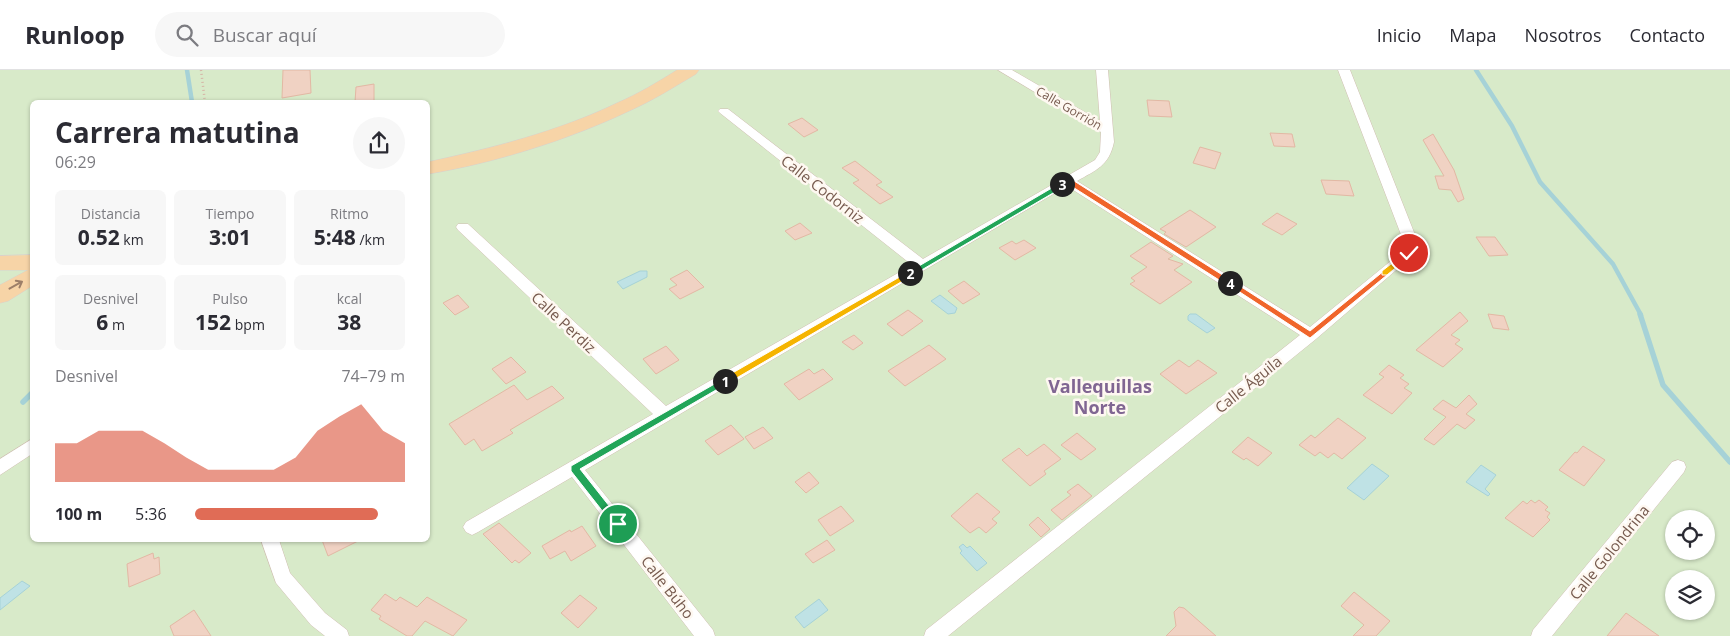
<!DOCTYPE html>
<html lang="es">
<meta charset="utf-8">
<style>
body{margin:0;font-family:"Open Sans",sans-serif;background:#f7f7f7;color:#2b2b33;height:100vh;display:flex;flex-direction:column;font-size:19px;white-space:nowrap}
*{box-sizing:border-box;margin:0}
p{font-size:16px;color:#7c7c81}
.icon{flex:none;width:28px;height:28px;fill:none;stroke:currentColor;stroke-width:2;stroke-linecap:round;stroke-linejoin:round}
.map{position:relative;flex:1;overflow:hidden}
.sheet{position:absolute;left:30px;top:30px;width:400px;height:442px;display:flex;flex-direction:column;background:#fff;border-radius:8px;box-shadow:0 1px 4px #0004}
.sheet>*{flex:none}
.controls{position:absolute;left:1665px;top:440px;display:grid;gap:10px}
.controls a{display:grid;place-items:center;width:50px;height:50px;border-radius:50%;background:#fff;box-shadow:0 1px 4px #0004;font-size:25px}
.pin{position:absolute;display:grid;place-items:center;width:42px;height:42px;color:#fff;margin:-21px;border:2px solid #fff;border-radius:50%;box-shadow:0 1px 5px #0007}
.km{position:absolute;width:25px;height:25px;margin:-12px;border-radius:50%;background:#222;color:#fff;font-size:14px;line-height:25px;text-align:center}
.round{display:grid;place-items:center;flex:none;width:52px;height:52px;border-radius:26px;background:#f7f7f7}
.head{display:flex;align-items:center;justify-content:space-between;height:85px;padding:0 25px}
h1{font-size:28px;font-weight:700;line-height:38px}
.figures{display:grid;grid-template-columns:repeat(3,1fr);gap:8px;height:85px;padding:5px 25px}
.figures div{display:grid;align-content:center;border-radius:8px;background:#f7f7f7;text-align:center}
.figures b{font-size:21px;font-weight:700}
.figures small{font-size:14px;font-weight:400}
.figures p{font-size:14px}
.chart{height:140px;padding:10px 25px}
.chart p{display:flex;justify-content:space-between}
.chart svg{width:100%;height:90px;margin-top:5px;fill:#e06c56;opacity:.7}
ul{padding:0 25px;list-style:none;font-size:16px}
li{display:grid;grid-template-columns:80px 60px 1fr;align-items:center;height:38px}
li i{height:12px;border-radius:6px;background:#e06c56}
header{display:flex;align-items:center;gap:30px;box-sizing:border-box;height:70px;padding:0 25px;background:#fff;border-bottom:1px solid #e1e1e2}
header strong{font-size:24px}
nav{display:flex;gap:28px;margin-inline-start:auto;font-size:18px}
.search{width:350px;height:45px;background:#f7f7f7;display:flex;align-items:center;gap:12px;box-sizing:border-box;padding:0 18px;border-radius:28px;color:#7c7c81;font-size:19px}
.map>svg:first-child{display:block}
</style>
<header>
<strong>Runloop</strong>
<div class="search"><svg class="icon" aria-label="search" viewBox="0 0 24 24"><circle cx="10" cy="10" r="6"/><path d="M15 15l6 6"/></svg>Buscar aquí</div>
<nav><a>Inicio</a><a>Mapa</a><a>Nosotros</a><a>Contacto</a></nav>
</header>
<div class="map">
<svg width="1730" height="566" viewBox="0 0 1730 566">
<rect width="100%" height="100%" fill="#fcf4ea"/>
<path fill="#d8eac9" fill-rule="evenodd" d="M0 0H1730V566H0ZM32 32H428V470H32ZM1674 449H1706V481H1674ZM1674 509H1706V541H1674Z"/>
<g fill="#bfe2e5" stroke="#a6d2d7">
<polygon points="640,201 647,201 647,207 623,219 617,212"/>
<polygon points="940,225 957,238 955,243 948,244 931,231"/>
<polygon points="1190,244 1196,244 1215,258 1207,263 1188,250 1188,246"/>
<polygon points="1372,394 1389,406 1364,430 1347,418"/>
<polygon points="1481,395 1496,405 1485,419 1490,424 1488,426 1466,412"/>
<polygon points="963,474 967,478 970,476 987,493 977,501 960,483 962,481 959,477"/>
<polygon points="22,511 30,516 0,540 0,528"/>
<polygon points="819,529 828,540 804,558 795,547"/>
</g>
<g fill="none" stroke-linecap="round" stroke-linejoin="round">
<g stroke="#a6d2d7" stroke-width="4.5">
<polyline points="187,0 192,32"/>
<polyline points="1476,0 1512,56 1540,112 1613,194 1641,245"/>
</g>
<g stroke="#a6d2d7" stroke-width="5.5">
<polyline points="1640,244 1663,315 1730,392"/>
<polyline points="23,332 32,323"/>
</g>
</g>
<g fill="#f0d2c3" stroke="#e2b8a4">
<polygon points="283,0 310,0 311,23 282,28"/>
<polygon points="374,14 374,32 355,32 356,17"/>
<polygon points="1147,30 1169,31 1172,47 1149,46"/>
<polygon points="802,48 818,60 804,67 788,54"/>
<polygon points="1270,63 1292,64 1295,77 1274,76"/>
<polygon points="1433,64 1454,100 1464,129 1458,132 1451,120 1439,119 1435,106 1444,106 1423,70"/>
<polygon points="1200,77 1221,83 1215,99 1193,93"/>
<polygon points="855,91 882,112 876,115 893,127 880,134 853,113 859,110 842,98"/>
<polygon points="1321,110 1349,111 1354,126 1326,124"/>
<polygon points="1190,140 1216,157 1186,177 1164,164 1166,162 1160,159"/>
<polygon points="1277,143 1297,154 1282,165 1262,154"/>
<polygon points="800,153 812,163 795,170 785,161"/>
<polygon points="1476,167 1495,167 1508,185 1489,186"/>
<polygon points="1024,170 1036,178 1015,190 999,178 1012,171 1016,174"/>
<polygon points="1151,172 1173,186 1168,189 1183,194 1174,200 1192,212 1160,234 1130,214 1135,211 1131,208 1147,197 1130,186"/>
<polygon points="687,200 704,217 680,229 669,219 677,215 670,209"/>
<polygon points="964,211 980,224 963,234 948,221"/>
<polygon points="458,225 469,237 455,245 443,233"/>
<polygon points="908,240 923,251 902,266 887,254"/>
<polygon points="1460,242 1468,251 1451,265 1460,270 1455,274 1463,279 1443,297 1416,280"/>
<polygon points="1488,244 1504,246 1509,260 1493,258"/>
<polygon points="854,265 863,273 853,280 842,272"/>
<polygon points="929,275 946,289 905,316 888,301"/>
<polygon points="666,276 679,290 656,304 643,289"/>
<polygon points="511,287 526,302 506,314 492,299"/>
<polygon points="1179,290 1189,297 1198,290 1217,303 1186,324 1160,304"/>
<polygon points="1389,295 1404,305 1400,308 1409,314 1404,318 1412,323 1392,344 1363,325 1384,307 1379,304"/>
<polygon points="809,299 814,304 823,299 833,309 799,330 784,314"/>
<polygon points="514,315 527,330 552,316 564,328 510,360 513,363 482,381 474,369 465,375 449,354"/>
<polygon points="1469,325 1477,334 1466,344 1475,350 1465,359 1457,354 1434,375 1424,369 1446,347 1433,339 1443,330 1456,338"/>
<polygon points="1338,348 1366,368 1342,389 1334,383 1328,388 1320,382 1315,386 1299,375 1311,365 1315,368"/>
<polygon points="731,355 744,369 718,385 705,371"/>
<polygon points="763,357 773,368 754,379 745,367"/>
<polygon points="1077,363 1096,379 1081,390 1061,375"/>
<polygon points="1248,367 1272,383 1258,396 1246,388 1244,390 1232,382"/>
<polygon points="1044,374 1061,389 1044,401 1046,404 1030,416 1002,390 1019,378 1027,386"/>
<polygon points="1583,376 1605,390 1584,416 1559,400 1575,382 1577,383"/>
<polygon points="809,402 819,413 806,423 795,412"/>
<polygon points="1078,414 1092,426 1062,450 1051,440 1071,425 1067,422"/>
<polygon points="977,423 1000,442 992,449 997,453 986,463 979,457 970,463 951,446"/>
<polygon points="1531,430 1535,433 1539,430 1548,437 1545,440 1550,443 1547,447 1550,450 1533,467 1505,448 1523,431 1527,434"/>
<polygon points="841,436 854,451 830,466 818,450"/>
<polygon points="1038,447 1050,459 1041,467 1029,455"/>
<polygon points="499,453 531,483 519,493 515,490 512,493 483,464"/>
<polygon points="582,456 596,476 571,491 565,481 550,489 542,476 570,460 571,462"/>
<polygon points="322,470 360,470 328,486"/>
<polygon points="827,470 835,480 813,493 805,484"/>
<polygon points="153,483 154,489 159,487 160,504 129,517 127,494"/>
<polygon points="1354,522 1390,551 1376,566 1353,566 1364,555 1341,536"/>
<polygon points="385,524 396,531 400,527 417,537 427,527 467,550 453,566 425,551 412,566 407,566 379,549 381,546 371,540"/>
<polygon points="580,525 597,538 578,558 561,543"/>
<polygon points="1179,537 1184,538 1216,566 1166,566 1176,556 1174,542"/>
<polygon points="194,540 211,566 174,566 170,556"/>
<polygon points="1626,543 1659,566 1607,566"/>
</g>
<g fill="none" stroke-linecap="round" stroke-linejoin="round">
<g stroke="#d0beb2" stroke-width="1">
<g id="minor">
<path d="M998 0H1012L1100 51 1096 0H1108L1114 72C1109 96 1096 100 1077 111L1310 257 1403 181 1405 175 1338 0H1350L1419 175 1416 183 1316 269 948 566H924L926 560 1300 265 1067 116 585 400 713 560 715 566H694L572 407 478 462 472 465 466 462 463 457 466 452 653 344 458 160 456 157 458 154H468L666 336 912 195 720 43 718 41 720 39H728L923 189 1095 90 1100 82 1101 62Z"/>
<polygon points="32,369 32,384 0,405 0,389"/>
<polygon points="1678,390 1684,392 1686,397 1684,402 1552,566 1531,566 1533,560 1672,392"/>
<polygon points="261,470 279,470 290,503 325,543 347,560 349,566 325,566 311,555 276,513"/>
</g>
</g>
<g stroke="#d9d1cd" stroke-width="1">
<g id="primary">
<path d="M677 0H699L696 4C674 17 652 31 629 41 568 70 494 93 428 104V92C492 78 557 62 617 33 638 24 658 12 677 0Z"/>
<polygon points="32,185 32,216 8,231 0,233 0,215 28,200 0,200 0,186"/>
</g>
</g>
<polyline stroke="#d6b5a6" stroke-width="2.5" stroke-dasharray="1 3" stroke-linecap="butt" points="201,0 205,32"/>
<use href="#minor" fill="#fff" fill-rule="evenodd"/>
<use href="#primary" fill="#f7d4a7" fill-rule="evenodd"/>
</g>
<defs><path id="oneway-shaft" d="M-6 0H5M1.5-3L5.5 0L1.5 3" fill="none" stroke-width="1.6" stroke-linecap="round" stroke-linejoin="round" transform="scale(1.25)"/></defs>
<use stroke="#9d7f69" href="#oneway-shaft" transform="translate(16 215) rotate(-29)"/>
<polygon fill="#22a559" stroke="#fff" points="725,308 729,311 728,313 580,399 621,451 621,457 615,457 571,401 571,396"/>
<polygon fill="#f5b400" stroke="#fff" points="910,201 914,203 913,205 728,313 722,313 722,309"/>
<polygon fill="#22a559" stroke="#fff" points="1062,112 1066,114 1065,116 913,205 907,203"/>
<polygon fill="#f0652b" stroke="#fff" points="1066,109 1071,109 1232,211 1232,215 1227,215 1068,114 1060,116 1060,113"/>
<polygon fill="#f0652b" stroke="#fff" points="1385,200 1388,203 1387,205 1310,268 1226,213 1232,211 1310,261"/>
<polygon fill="#f5b400" stroke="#fff" points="1409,180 1413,183 1412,184 1387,205 1382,205 1382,201"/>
<g text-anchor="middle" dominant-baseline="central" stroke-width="5" stroke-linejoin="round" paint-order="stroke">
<g font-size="12" fill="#765a4e" stroke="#fef8f1">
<text transform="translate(1069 38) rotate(30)">Calle Gorrión</text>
</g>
<g font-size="15" fill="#765a4e" stroke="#fef8f1">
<text transform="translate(823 119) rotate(38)">Calle Codorniz</text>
<text transform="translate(564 252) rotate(43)">Calle Perdiz</text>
<text transform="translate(1248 314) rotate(-39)">Calle Águila</text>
<text transform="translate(1609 482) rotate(-51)">Calle Golondrina</text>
<text transform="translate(668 517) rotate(52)">Calle Búho</text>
</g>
<g font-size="18" font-weight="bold" fill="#806692" stroke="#fef8f1">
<text x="1100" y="316">Vallequillas<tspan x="1100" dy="21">Norte</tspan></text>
</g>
</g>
</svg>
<div class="controls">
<a><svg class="icon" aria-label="locate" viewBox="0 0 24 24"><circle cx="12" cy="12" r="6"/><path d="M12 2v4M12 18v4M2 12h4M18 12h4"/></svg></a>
<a><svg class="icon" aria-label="layers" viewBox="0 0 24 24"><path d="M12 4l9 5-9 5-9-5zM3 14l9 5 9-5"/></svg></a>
</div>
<div class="pin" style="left:618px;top:454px;background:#1e9e55"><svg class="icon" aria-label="arrive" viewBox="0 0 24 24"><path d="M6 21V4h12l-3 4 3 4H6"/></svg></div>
<div class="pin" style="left:1409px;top:183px;background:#d93025"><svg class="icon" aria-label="check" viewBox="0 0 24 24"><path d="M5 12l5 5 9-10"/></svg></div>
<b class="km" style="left:725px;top:311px">1</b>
<b class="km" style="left:910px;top:203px">2</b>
<b class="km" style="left:1062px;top:114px">3</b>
<b class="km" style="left:1230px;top:213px">4</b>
<section class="sheet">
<div class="head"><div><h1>Carrera matutina</h1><p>06:29</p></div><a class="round"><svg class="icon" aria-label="share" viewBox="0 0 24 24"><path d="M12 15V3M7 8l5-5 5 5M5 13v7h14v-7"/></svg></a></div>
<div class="figures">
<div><p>Distancia</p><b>0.52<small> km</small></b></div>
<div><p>Tiempo</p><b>3:01</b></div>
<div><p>Ritmo</p><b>5:48<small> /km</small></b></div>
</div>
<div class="figures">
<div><p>Desnivel</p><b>6<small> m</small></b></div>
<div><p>Pulso</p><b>152<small> bpm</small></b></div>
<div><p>kcal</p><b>38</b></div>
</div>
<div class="chart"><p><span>Desnivel</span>74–79 m</p>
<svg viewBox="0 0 160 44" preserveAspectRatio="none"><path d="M0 44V25L10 25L20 19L30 19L40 19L50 25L60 32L70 38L80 38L90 38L100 38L110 32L120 19L130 12L140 6L150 19L160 25V44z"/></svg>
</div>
<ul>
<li><b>100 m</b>5:36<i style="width:87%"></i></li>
</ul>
</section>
</div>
